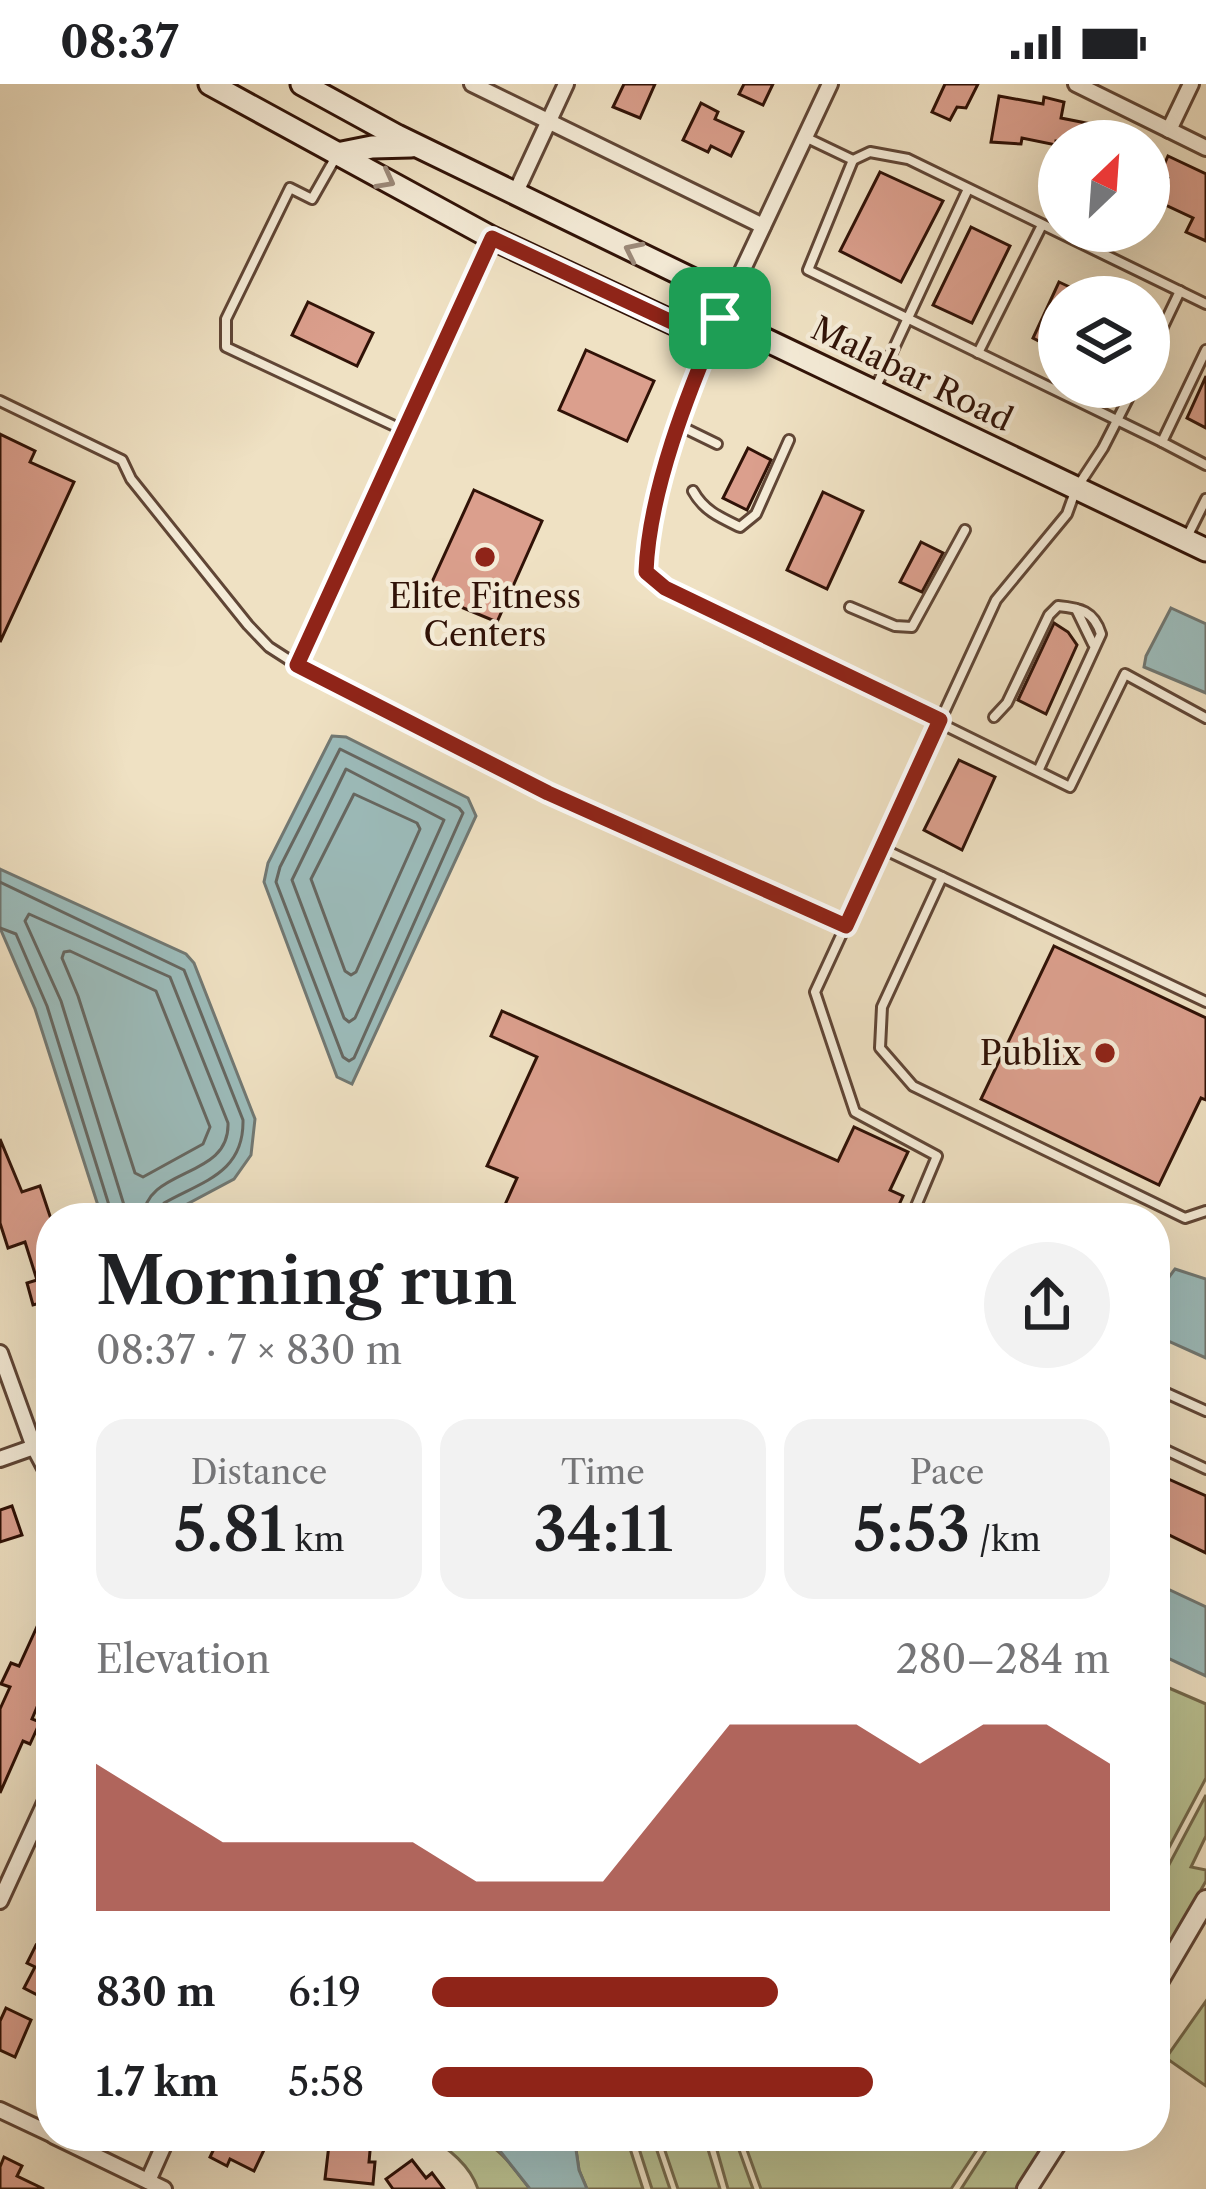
<!DOCTYPE html>
<meta charset="utf-8">
<style>
body{margin:0;font-family:"Libre Caslon Text",serif;background:#f2f2f2;color:#202124;height:100vh;display:flex;flex-direction:column;font-size:45px;white-space:nowrap}
*{box-sizing:border-box;margin:0}
p{font-size:39px;color:#757577}
.icon{flex:none;width:66px;height:66px;fill:none;stroke:currentColor;stroke-width:2;stroke-linecap:round;stroke-linejoin:round}
.map{position:relative;flex:1;overflow:hidden}
.side{position:absolute;left:36px;top:1119px;width:1134px;height:948px;display:flex;flex-direction:column;background:#fff;border-radius:48px;box-shadow:0 12px 48px #0002}
.side>*{flex:none}
.needle{width:78px;rotate:25deg}
.tools{position:absolute;left:1038px;top:36px;display:grid;gap:24px}
.tools a{display:grid;place-items:center;width:132px;height:132px;border-radius:50%;background:#fff;box-shadow:0 12px 48px #0002;font-size:60px}
.pin{position:absolute;display:grid;place-items:center;width:102px;height:102px;color:#fff;margin:-51px;border-radius:24px;box-shadow:0 6px 18px #0006}
.round{display:grid;place-items:center;flex:none;width:126px;height:126px;border-radius:63px;background:#f2f2f2}
.overview{display:flex;align-items:center;justify-content:space-between;height:204px;padding:0 60px}
h1{font-size:66px;font-weight:600;line-height:90px}
.metrics{display:grid;grid-template-columns:repeat(3,1fr);gap:18px;height:204px;padding:12px 60px}
.metrics div{display:grid;align-content:center;border-radius:30px;background:#f2f2f2;text-align:center}
.metrics b{font-size:60px;font-weight:600}
.metrics small{font-size:33px;font-weight:400}
.metrics p{font-size:33px}
.chart{height:336px;padding:24px 60px}
.chart p{display:flex;justify-content:space-between}
.chart svg{width:100%;height:216px;margin-top:12px;fill:#8f2418;opacity:.7}
ul{padding:0 60px;list-style:none;font-size:39px}
li{display:grid;grid-template-columns:192px 144px 1fr;align-items:center;height:90px}
li i{height:30px;border-radius:15px;background:#8f2418}
.status{display:flex;justify-content:space-between;align-items:center;height:84px;padding:0 60px;background:#fff;direction:ltr}
.status svg{height:33px;fill:currentColor}
.map>svg:first-child{display:block}
</style>
<div class="status"><b>08:37</b><svg viewBox="0 0 49 12"><path d="M0 12V9h3v3zM5 12V6h3v6zM10 12V3h3v9zM15 12V0h3v12zM26 1h20v11H26zM47 4h2v5h-2z"/></svg></div>
<div class="map">
<svg width="1206" height="2105" viewBox="0 0 1206 2105">
<rect width="100%" height="100%" fill="#efe1c3"/>
<filter id="stains"><feTurbulence type="fractalNoise" baseFrequency=".00167" numOctaves="4"/><feColorMatrix values="0 0 0 0 .2 0 0 0 0 .09 0 0 0 0 .02 0 0 0 .5 -.17"/></filter>
<radialGradient id="worn" r=".72"><stop offset=".6" stop-color="#630" stop-opacity="0"/><stop offset="1" stop-color="#630" stop-opacity=".3"/></radialGradient>
<g fill="#bbc292" stroke="#766a4c" stroke-width="3">
<polygon points="1155,1598 1206,1620 1206,1694 1155,1790"/>
<polygon points="1206,1711 1206,1752 1191,1783 1206,1786 1206,1797 1155,1886 1155,1807"/>
<polygon points="1206,1917 1206,2002 1166,1974"/>
<path d="M428 2052C490 2052 493 2057 530 2105H478C470 2081 449 2065 428 2052Z"/>
<polygon points="574,2052 626,2052 643,2105 587,2105 579,2086"/>
<polygon points="635,2052 652,2052 670,2105 652,2105"/>
<polygon points="660,2052 704,2052 720,2105 678,2105"/>
<polygon points="713,2052 734,2052 753,2105 728,2105"/>
<polygon points="742,2052 986,2052 951,2105 761,2105"/>
<polygon points="995,2052 1050,2052 1016,2105 961,2105"/>
</g>
<g fill="#9cbcbb" stroke="#717873" stroke-width="3">
<polygon points="1171,524 1206,540 1206,609 1144,583 1146,572"/>
<polygon points="332,652 346,653 468,714 476,732 352,1000 337,993 264,798 268,779"/>
<polygon points="0,785 186,870 194,879 255,1035 251,1071 234,1095 161,1134 102,1134 35,925 0,844"/>
<path d="M1175 1185 1206 1195V1274L1155 1251C1155 1224 1158 1206 1175 1185Z"/>
<polygon points="1155,1499 1206,1523 1206,1592 1155,1568"/>
<polygon points="474,2052 574,2052 579,2086 587,2105 530,2105 500,2067"/>
</g>
<g fill="none" stroke-linecap="round" stroke-linejoin="round">
<g stroke="#666761" stroke-width="3">
<polygon points="340,665 459,724 463,729 354,974 349,977 343,973 276,798 280,783"/>
<polygon points="346,685 444,736 355,934 349,938 344,934 292,796"/>
<polygon points="354,710 417,739 420,745 356,888 351,891 345,887 311,795"/>
<path d="M0 798 184 886 243 1036C244 1089 203 1097 164 1119L158 1134"/>
<polyline points="0,844 16,850 47,922 113,1134"/>
<polygon points="70,867 156,907 210,1043 203,1060 143,1093 135,1089 78,912 62,874 64,868"/>
<path d="M128 1134 61 917 25 837 29 830 170 893 228 1039C230 1096 146 1082 143 1134"/>
</g>
</g>
<g fill="#db9f8d" stroke="#301207" stroke-width="3">
<polygon points="624,0 655,0 640,34 613,23"/>
<polygon points="744,0 773,0 763,21 739,10"/>
<polygon points="945,0 978,0 966,24 957,23 950,36 932,28"/>
<polygon points="999,12 1043,20 1044,13 1064,18 1061,34 1106,43 1103,57 1056,57 1056,61 1022,54 1021,60 991,58"/>
<polygon points="701,19 718,28 715,35 743,48 731,72 711,62 708,68 683,56"/>
<polygon points="1168,72 1206,90 1206,157 1186,148 1193,134 1157,117 1168,94 1160,90"/>
<polygon points="880,88 943,117 901,198 840,167"/>
<polygon points="971,143 1010,162 972,239 933,221"/>
<polygon points="1059,198 1091,213 1059,213 1059,254 1054,265 1033,254"/>
<polygon points="308,218 373,249 357,282 292,251"/>
<polygon points="586,266 654,297 627,357 559,326"/>
<polygon points="1206,292 1206,344 1187,334"/>
<polygon points="0,350 35,367 30,378 74,398 0,558"/>
<polygon points="748,364 771,376 747,426 723,414"/>
<polygon points="474,406 542,437 497,538 427,509"/>
<polygon points="823,408 863,427 827,505 787,486"/>
<polygon points="921,458 943,469 922,508 900,498"/>
<polygon points="1054,539 1068,548 1077,561 1046,630 1018,616"/>
<polygon points="959,676 995,693 962,766 924,746"/>
<polygon points="1054,862 1206,934 1206,1016 1201,1014 1159,1101 981,1015"/>
<polygon points="502,927 838,1077 854,1043 908,1068 890,1106 903,1112 893,1134 499,1134 517,1094 487,1082 537,973 491,952"/>
<polygon points="0,1055 22,1108 40,1102 51,1135 51,1243 40,1219 33,1221 27,1199 37,1196 25,1158 8,1164 0,1139"/>
<polygon points="1155,1389 1206,1412 1206,1469 1155,1444"/>
<polygon points="12,1422 22,1451 0,1458 0,1426"/>
<polygon points="51,1512 51,1590 32,1635 40,1638 30,1660 23,1657 0,1709 0,1625 10,1603 1,1600 11,1579 19,1582"/>
<polygon points="36,1861 51,1869 51,1918 24,1904 35,1883 27,1879"/>
<polygon points="6,1924 31,1936 15,1973 0,1966 0,1937"/>
<polygon points="220,2052 254,2052 251,2059 264,2066 254,2087 230,2075 227,2082 210,2073"/>
<polygon points="330,2052 371,2056 369,2078 375,2078 373,2100 325,2095"/>
<polygon points="4,2073 22,2082 17,2092 44,2105 0,2105 0,2083"/>
<polygon points="412,2076 426,2094 432,2089 444,2105 393,2105 386,2095"/>
</g>
<g fill="none" stroke-linecap="round" stroke-linejoin="round">
<g stroke="#604636" stroke-width="14">
<g id="service">
<polyline points="807,54 853,76 870,68 908,75 1206,220"/>
<polyline points="337,71 312,115 290,104 226,235 226,263 403,346"/>
<polyline points="853,76 808,186 1162,358"/>
<path d="M718 241C686 313 649 409 646 488L665 504 1070 703 1125 590 1206 634"/>
<polyline points="1206,266 1162,358 1206,381"/>
<polyline points="978,269 1042,141"/>
<polyline points="1149,272 1180,207"/>
<polyline points="874,307 968,105"/>
<polyline points="0,317 122,376 131,395 248,541 269,563 297,581 548,709 846,842"/>
<polyline points="678,341 717,360"/>
<path d="M693 407C704 427 721 434 740 443L756 430 789 356"/>
<polyline points="1188,451 1206,415"/>
<polyline points="850,523 895,542 912,543 965,446"/>
<polyline points="1076,525 1093,560"/>
<path d="M994 633 1007 619 1049 531 1058 522C1080 524 1094 527 1101 550L1039 685"/>
<polyline points="881,764 1206,918"/>
<polyline points="942,793 882,923 880,964 913,1002 1185,1134 1206,1127"/>
<polyline points="911,1134 937,1072 855,1028 815,908 996,516 1067,430 1076,405 1103,364 1134,303"/>
<polyline points="1155,1304 1206,1327"/>
<polyline points="1155,1361 1206,1385"/>
</g>
</g>
<g stroke="#604636" stroke-width="20">
<g id="minor">
<polyline points="472,0 763,142"/>
<polyline points="1076,0 1206,64"/>
<polyline points="1169,46 1191,0"/>
<polyline points="515,110 566,0"/>
<polyline points="720,234 830,0"/>
<polyline points="297,581 492,154"/>
<polyline points="0,1269 34,1363 51,1395"/>
<polyline points="0,1375 34,1363"/>
<polyline points="0,1817 51,1706"/>
<polyline points="0,2026 51,2050"/>
<polyline points="54,2052 164,2105"/>
<polyline points="148,2097 168,2052"/>
</g>
</g>
<g stroke="#604636" stroke-width="24">
<g id="tertiary">
<polyline points="1155,1903 1206,1816"/>
<polyline points="1027,2105 1061,2052"/>
</g>
</g>
<g stroke="#301207" stroke-width="27">
<g id="secondary">
<polyline points="210,0 492,154 691,247 720,234"/>
<polyline points="302,0 397,52 708,203 720,234"/>
<polyline points="337,70 372,63 411,62"/>
<polyline points="720,234 1206,466"/>
</g>
</g>
<use href="#service" stroke="#f5ecd8" stroke-width="8"/>
<use href="#minor" stroke="#f5ecd8" stroke-width="14"/>
<use href="#tertiary" stroke="#f5ecd8" stroke-width="18"/>
<use href="#secondary" stroke="#f5ecd8" stroke-width="21"/>
</g>
<defs><path id="oneway-chevron" d="M-2-3.5L2.5 0L-2 3.5" fill="none" stroke-width="1.6" stroke-linecap="round" stroke-linejoin="round" transform="scale(3)"/></defs>
<g stroke="#9c8a7a">
<use href="#oneway-chevron" transform="translate(386 96) rotate(28)"/>
<use href="#oneway-chevron" transform="translate(633 167) rotate(-154)"/>
</g>
<g fill="none" stroke-linecap="round" stroke-linejoin="round">
<g stroke="#fff" stroke-width="24">
<path id="route" d="M492 154 691 247 720 234C688 308 649 407 646 488L665 504 940 636 846 842 548 709 297 581Z"/>
</g>
<use href="#route" stroke="#8f2418" stroke-width="15"/>
</g>
<g fill="#8f2418" stroke="#f5ecd8" stroke-width="4.5">
<circle cx="485" cy="473" r="12"/>
<circle cx="1105" cy="969" r="12"/>
</g>
<g text-anchor="middle" dominant-baseline="central" stroke-width="9" stroke-linejoin="round" paint-order="stroke">
<g font-size="33" fill="#301207" stroke="#f5ecd8">
<text transform="translate(912 290) rotate(26)">Malabar Road</text>
</g>
<g font-size="33" fill="#301207" stroke="#f5ecd8">
<text x="485" y="512">Elite Fitness<tspan x="485" dy="38">Centers</tspan></text>
<text x="1081" y="969" text-anchor="end">Publix</text>
</g>
</g>
<rect width="100%" height="100%" filter="url(#stains)"/>
<rect width="100%" height="100%" fill="url(#worn)"/>
</svg>
<div class="tools">
<a><svg class="needle" viewBox="-14 -14 28 28"><path d="M0-13l5 13h-10z" fill="#e53935"/><path d="M0 13l5-13h-10z" fill="#757577"/></svg></a>
<a><svg class="icon" aria-label="layers" viewBox="0 0 24 24"><path d="M12 4l9 5-9 5-9-5zM3 14l9 5 9-5"/></svg></a>
</div>
<div class="pin" style="left:720px;top:234px;background:#1e9e55"><svg class="icon" aria-label="arrive" viewBox="0 0 24 24"><path d="M6 21V4h12l-3 4 3 4H6"/></svg></div>
<section class="side">
<div class="overview"><div><h1>Morning run</h1><p>08:37 · 7 × 830 m</p></div><a class="round"><svg class="icon" aria-label="share" viewBox="0 0 24 24"><path d="M12 15V3M7 8l5-5 5 5M5 13v7h14v-7"/></svg></a></div>
<div class="metrics">
<div><p>Distance</p><b>5.81<small> km</small></b></div>
<div><p>Time</p><b>34:11</b></div>
<div><p>Pace</p><b>5:53<small> /km</small></b></div>
</div>
<div class="chart"><p><span>Elevation</span>280–284 m</p>
<svg viewBox="0 0 160 44" preserveAspectRatio="none"><path d="M0 44V14L10 22L20 30L30 30L40 30L50 30L60 38L70 38L80 38L90 22L100 6L110 6L120 6L130 14L140 6L150 6L160 14V44z"/></svg>
</div>
<ul>
<li><b>830 m</b>6:19<i style="width:51%"></i></li>
<li><b>1.7 km</b>5:58<i style="width:65%"></i></li>
</ul>
</section>
</div>
